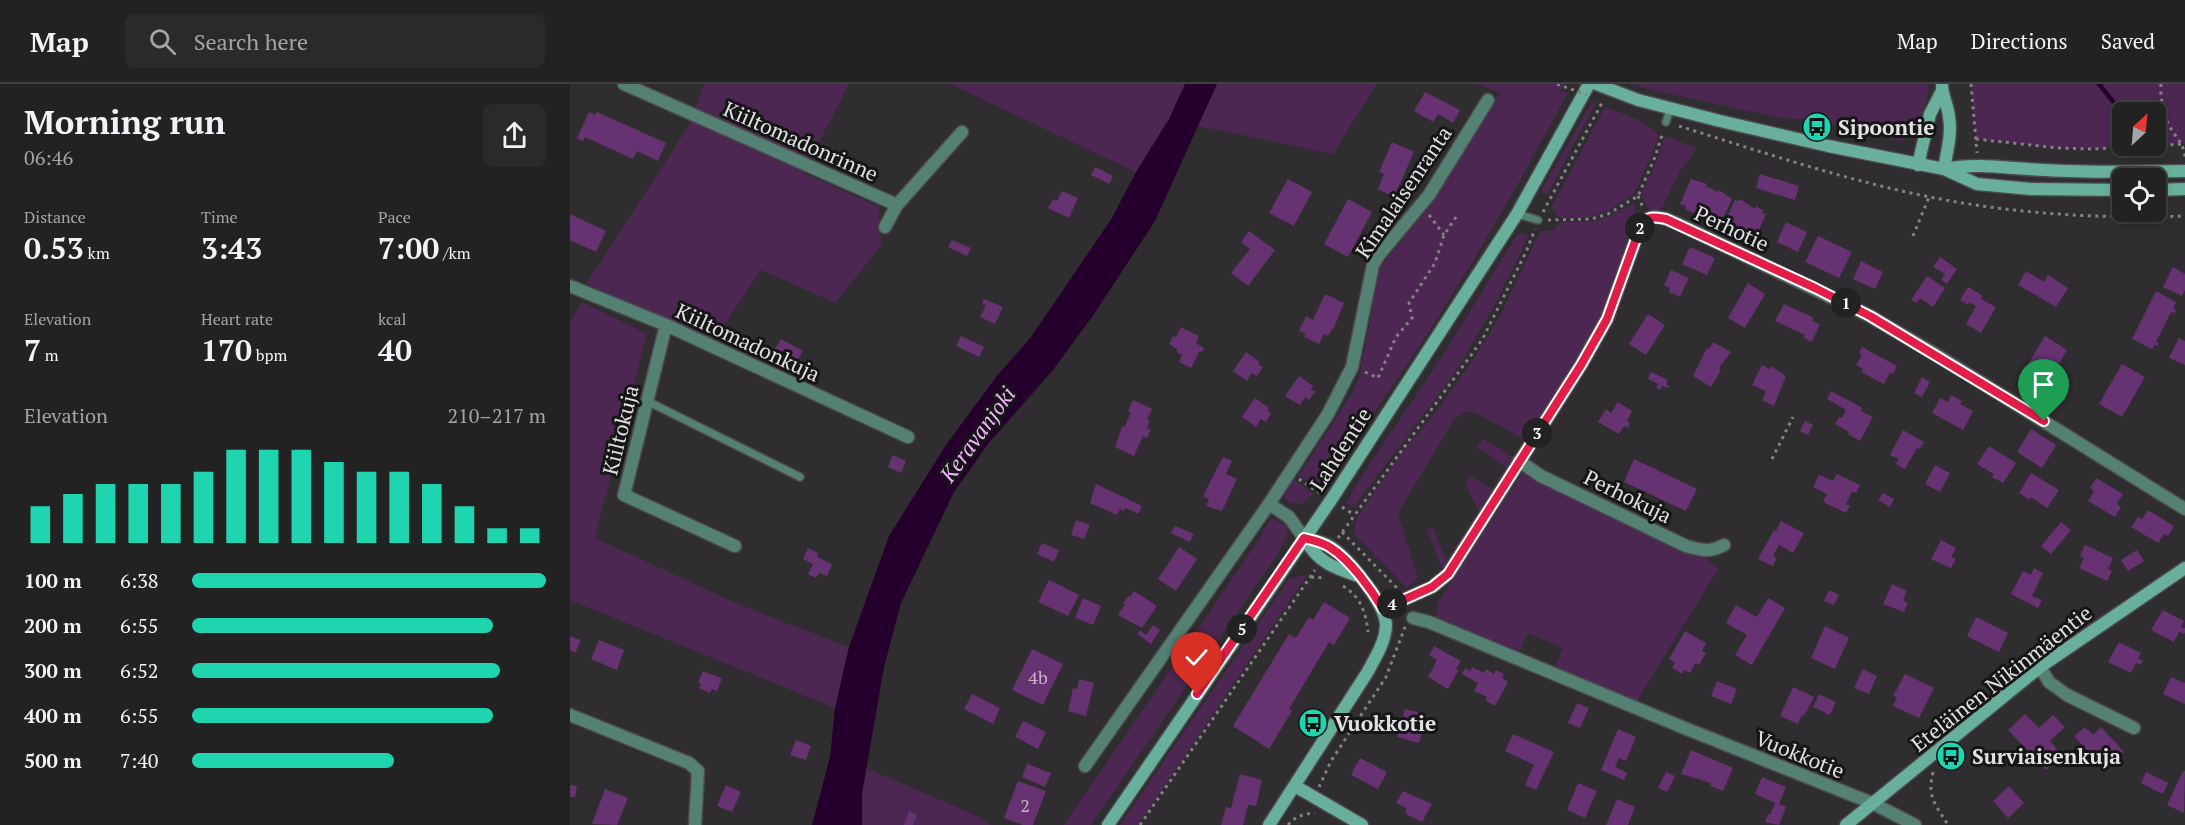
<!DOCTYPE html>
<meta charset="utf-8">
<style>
body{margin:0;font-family:"PT Serif",serif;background:#2b2a2b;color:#f1f3f6;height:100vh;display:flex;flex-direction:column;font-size:22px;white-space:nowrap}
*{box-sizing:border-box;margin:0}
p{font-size:20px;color:#a3a4a6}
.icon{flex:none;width:33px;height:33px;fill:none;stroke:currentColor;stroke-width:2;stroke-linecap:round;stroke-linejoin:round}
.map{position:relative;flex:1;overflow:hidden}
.drawer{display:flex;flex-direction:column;background:#232223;width:570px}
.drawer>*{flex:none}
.needle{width:39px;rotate:26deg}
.fabs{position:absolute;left:1542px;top:18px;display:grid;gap:12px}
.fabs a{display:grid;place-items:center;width:54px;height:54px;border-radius:9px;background:#232223;box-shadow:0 3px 9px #0003,0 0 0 2px #403f41;font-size:30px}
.pin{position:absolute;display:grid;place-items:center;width:51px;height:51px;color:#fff;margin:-62px -26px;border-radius:50% 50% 50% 0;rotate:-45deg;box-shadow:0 0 6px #0007}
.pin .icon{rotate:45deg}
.km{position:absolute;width:30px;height:30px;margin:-15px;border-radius:50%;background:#222;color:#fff;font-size:16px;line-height:30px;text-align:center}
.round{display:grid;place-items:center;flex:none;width:63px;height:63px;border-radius:9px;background:#2b2a2b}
.summary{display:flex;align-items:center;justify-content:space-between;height:102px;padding:0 24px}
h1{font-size:33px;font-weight:800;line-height:45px}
.figures{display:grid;grid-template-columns:repeat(3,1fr);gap:9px;height:102px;padding:6px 24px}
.figures div{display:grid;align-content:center}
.figures b{font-size:30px;font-weight:800}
.figures small{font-size:16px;font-weight:400}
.figures p{font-size:16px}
.chart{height:168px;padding:12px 24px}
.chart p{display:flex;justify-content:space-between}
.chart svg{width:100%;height:108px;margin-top:6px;stroke:#1fd5b0;stroke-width:6}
ul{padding:0 24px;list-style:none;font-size:20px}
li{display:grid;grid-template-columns:96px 72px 1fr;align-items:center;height:45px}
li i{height:15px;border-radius:8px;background:#1fd5b0}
header{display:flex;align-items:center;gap:36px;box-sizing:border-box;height:84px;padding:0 30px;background:#232223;border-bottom:2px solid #403f41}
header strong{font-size:28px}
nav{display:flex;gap:33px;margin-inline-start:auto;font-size:21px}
.search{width:420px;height:54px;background:#2b2a2b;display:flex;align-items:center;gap:15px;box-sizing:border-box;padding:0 21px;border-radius:9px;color:#a3a4a6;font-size:22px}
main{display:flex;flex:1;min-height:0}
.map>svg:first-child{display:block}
</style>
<header>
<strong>Map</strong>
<div class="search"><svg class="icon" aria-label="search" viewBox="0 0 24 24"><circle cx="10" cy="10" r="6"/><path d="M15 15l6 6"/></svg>Search here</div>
<nav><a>Map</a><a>Directions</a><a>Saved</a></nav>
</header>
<main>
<section class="drawer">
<div class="summary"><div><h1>Morning run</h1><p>06:46</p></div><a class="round"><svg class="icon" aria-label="share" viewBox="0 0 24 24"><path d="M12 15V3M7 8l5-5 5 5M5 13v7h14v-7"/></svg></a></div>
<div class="figures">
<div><p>Distance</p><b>0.53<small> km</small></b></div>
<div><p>Time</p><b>3:43</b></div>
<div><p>Pace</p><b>7:00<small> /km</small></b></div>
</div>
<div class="figures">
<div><p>Elevation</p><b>7<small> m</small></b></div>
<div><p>Heart rate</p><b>170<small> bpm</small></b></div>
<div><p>kcal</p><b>40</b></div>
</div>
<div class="chart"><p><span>Elevation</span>210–217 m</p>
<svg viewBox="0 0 160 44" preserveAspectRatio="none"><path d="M5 44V29M15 44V24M25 44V20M35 44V20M45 44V20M55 44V15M65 44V6M75 44V6M85 44V6M95 44V11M105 44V15M115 44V15M125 44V20M135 44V29M145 44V38M155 44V38"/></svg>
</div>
<ul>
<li><b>100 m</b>6:38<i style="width:100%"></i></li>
<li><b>200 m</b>6:55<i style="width:85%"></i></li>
<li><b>300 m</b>6:52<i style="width:87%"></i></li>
<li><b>400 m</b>6:55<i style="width:85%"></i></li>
<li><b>500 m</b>7:40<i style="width:57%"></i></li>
</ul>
</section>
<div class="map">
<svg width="1615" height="741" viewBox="0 0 1615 741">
<rect width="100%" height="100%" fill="#2f2d2f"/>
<g fill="#4b2752" fill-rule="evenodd">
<polygon points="134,0 279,0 233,89 309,123 311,162 265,219 191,186 144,257 16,200 120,40"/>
<polygon points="380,0 615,0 599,35 566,88"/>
<polygon points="647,0 807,0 763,70 628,42"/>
<path d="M907 0H994L990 7 998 9C937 122 873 233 797 338 781 360 766 383 749 404L729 391 783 308 789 294 810 183 864 116 930 9Z"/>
<path d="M1061 0H1359C1356 22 1351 45 1330 57L1245 36 1211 34 1086 7Z"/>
<path d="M1401 0H1615V60L1522 65 1488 64 1406 55ZM1552 28H1586V62H1552Z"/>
<polygon points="1022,18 1026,19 977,111 972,108 973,103"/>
<polygon points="1035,23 1069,36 1089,50 1082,70 1064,110 1036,128 1020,133 990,134 981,124"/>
<polygon points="1095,52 1127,64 1109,89 1092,124 1080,128 1071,111 1086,78"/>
<polygon points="1065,119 1064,143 1030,237 978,321 954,355 905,329 894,328 884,336 828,429 848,493 837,504 785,451 785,437 835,364 861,335 902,277 928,236 969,150 972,147 985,146 990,138 1021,138 1039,132"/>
<polygon points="951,149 958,153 927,217 887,286 784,423 776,419 787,399 871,274 947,151"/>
<polygon points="12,218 77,250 25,454 170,521 279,563 265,624 0,516 0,238"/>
<polygon points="913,355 946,375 875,488 872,485 857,445 863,443 876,477 909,426 895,401 900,392 923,405 936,383 907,364"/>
<polygon points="955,385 1116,462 1149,484 1070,612 1065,624 982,590 993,564 958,549 946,575 866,541 868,518"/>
<polygon points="722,394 744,410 732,420 719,419 714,413 713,407"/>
<polygon points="701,434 716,441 718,451 707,471 521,741 494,741 690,454"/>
<polygon points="738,490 568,741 550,741 719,495"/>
<polygon points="296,684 403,730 421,741 292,741 292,710"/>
</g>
<polygon fill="#26002d" points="615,0 647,0 585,137 522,233 483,286 418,360 384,408 331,519 314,583 292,710 292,741 242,741 260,673 265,624 279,563 319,452 376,361 426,293 461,253 542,134 566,88 599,35"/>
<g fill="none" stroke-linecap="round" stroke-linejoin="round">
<polyline stroke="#26002d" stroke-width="4.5" points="1529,0 1545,20 1548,32 1552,37"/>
</g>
<g fill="#673271">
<polygon points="855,8 890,26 883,39 868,30 863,38 844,27"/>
<polygon points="19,28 25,31 27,28 96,59 88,77 67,67 63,75 15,53 13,57 7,54"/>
<polygon points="822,58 844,68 824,113 808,105 814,90 809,88"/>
<polygon points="525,83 543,92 539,100 521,91"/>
<polygon points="1190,90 1229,102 1225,116 1186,104"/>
<polygon points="718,95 742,108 724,142 699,129"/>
<polygon points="1121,95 1137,100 1136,102 1148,108 1149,106 1162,115 1151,139 1145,136 1143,138 1115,125 1116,122 1110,120"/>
<polygon points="492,107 508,114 499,134 478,124 483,115 487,117"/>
<polygon points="778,115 802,128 778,173 754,160"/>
<polygon points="1170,115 1185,125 1186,122 1193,126 1192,129 1196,130 1184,157 1152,143 1165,116 1169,117"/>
<polygon points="0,130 36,147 26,168 0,156"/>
<polygon points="1216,138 1237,148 1228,168 1207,158"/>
<polygon points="679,147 705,166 678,202 661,189 680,165 671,158"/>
<polygon points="1248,152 1282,168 1269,194 1235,178"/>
<polygon points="382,156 401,164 397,172 378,163"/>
<polygon points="1120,163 1145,174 1137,191 1112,180"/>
<polygon points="1370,173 1387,185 1377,200 1371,196 1375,190 1363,183"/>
<polygon points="1291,177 1313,188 1305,205 1283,195"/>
<polygon points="1603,183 1615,190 1615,206 1612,212 1593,203"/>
<polygon points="1101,186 1119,194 1110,213 1099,208 1100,204 1094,201"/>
<polygon points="1456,187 1474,198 1478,191 1498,204 1486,223 1448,201"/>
<polygon points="1357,192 1375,204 1363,223 1350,214 1347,219 1341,216"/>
<polygon points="1178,199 1195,210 1175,244 1158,234"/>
<polygon points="1398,203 1413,212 1411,215 1426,223 1411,249 1396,240 1406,222 1399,218 1398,221 1390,216"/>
<polygon points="1586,207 1606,218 1603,224 1606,226 1605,229 1601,228 1586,258 1589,259 1588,262 1585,261 1582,265 1562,255"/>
<polygon points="755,210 774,219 763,246 762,245 758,252 754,250 749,260 734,253 736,250 729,247 736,232 743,236"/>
<polygon points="414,215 433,223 425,240 410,233 416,221 412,220"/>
<polygon points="1214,220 1244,234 1242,237 1250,240 1242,258 1234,254 1235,251 1205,237"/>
<polygon points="1078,230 1095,241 1076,271 1059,260"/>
<polygon points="611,243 629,252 626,259 634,264 633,267 629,268 621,284 609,278 612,271 608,269 606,264 599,260 603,252 606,253"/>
<polygon points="391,252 414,263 409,273 386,262"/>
<polygon points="1475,252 1497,266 1485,287 1482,285 1480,288 1483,290 1478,298 1455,285"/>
<polygon points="1609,254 1615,257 1615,281 1599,274"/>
<polygon points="211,255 233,267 227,277 205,265"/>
<polygon points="1143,258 1161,268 1149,284 1151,286 1141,303 1123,292 1137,264 1139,265"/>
<polygon points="1292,263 1327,282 1323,290 1320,289 1314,300 1291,288 1293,285 1286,281 1292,271 1289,269"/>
<polygon points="676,268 690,278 688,280 693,283 687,292 682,289 677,297 663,287"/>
<polygon points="1552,280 1575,293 1552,333 1529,320"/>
<polygon points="1192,281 1200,285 1201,282 1216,292 1204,322 1192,316 1196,307 1182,301"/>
<polygon points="1081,288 1098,296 1096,301 1099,302 1098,304 1092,302 1090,306 1086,304 1088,300 1078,295"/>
<polygon points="729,292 743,302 741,305 745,308 739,316 735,313 730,321 715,312"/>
<polygon points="1352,293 1360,298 1352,313 1344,309"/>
<polygon points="1261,307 1293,324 1291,327 1303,333 1290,357 1278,350 1279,348 1265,340 1269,333 1272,334 1276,326 1257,315"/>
<polygon points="1381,311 1392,317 1390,320 1403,327 1393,346 1362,329 1370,314 1378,318"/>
<polygon points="685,314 699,324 697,327 701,329 696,338 691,335 686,343 672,333"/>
<polygon points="563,316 582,325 577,335 580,336 577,344 581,346 577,354 573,352 564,372 545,363 552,343 555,342 561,328 558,327"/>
<polygon points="1048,318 1062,327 1057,337 1060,339 1058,344 1054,342 1049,350 1028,338 1036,325 1041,329"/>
<polygon points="1235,337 1243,341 1238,351 1230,347"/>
<polygon points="1461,345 1486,361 1472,384 1447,368"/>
<polygon points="1333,346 1354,358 1350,365 1347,364 1335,385 1326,380 1329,375 1320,371"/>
<polygon points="1419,362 1446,379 1433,399 1422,393 1424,390 1407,380"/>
<polygon points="323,371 336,377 331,389 318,383"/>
<polygon points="653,373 662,377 656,390 667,395 652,427 636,422 639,415 634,413 634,410"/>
<polygon points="1064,375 1127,405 1116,427 1054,398"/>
<polygon points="1365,381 1380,389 1370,408 1355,400"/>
<polygon points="1461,389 1489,406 1477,424 1461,413 1460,416 1449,409"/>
<polygon points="1267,390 1290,401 1286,409 1282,408 1276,420 1280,422 1276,429 1253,418 1257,410 1243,403 1249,391 1263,397"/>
<polygon points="1526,394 1553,410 1547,420 1551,423 1545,433 1518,417 1524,407 1520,404"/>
<polygon points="526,400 572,422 568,430 555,424 554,427 550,425 547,431 520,419"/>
<polygon points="1313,409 1324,415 1320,423 1308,416"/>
<polygon points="1578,426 1604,442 1598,452 1594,450 1588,459 1561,443 1568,433 1572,435"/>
<polygon points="506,436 520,441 514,455 501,451"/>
<polygon points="1211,437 1234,449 1223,469 1209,461 1203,472 1207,474 1203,482 1188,475 1204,446 1206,447"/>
<polygon points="1491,438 1501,446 1481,470 1471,462"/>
<polygon points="605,442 624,450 620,458 601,449"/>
<polygon points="1371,456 1386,464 1381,473 1386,475 1381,484 1361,475"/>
<polygon points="472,459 489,466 484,478 467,470"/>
<polygon points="1515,461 1543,474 1538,485 1542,487 1537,497 1509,484 1514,474 1510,472"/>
<polygon points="609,463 627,475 606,507 588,495"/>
<polygon points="238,464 248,469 247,473 262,480 257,492 249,489 246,494 238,490 243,480 233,475"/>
<polygon points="1567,466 1574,477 1558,487 1551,476"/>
<polygon points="1464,484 1473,489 1462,512 1472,516 1468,524 1441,510 1453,487 1461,491"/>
<polygon points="479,496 509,511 498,532 468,518"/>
<polygon points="1322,500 1337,507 1333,516 1338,519 1334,528 1313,520"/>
<polygon points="1259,506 1269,511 1264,521 1254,517"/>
<polygon points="564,507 587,522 572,544 548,531 555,520 553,519 558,512 560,513"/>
<polygon points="513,514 531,522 523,541 505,534"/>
<polygon points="1198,514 1215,524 1182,581 1165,571 1177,551 1156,539 1166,521 1187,533"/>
<polygon points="754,518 780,534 764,561 759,558 719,625 722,627 699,665 663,642 719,550 726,554 739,533 743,536"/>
<polygon points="1593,526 1614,537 1611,543 1615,544 1615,548 1614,550 1609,548 1604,558 1581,546"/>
<polygon points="1406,533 1438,549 1429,568 1397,552"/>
<polygon points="583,541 590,546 581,560 567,550 570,546 576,551"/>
<polygon points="1255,542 1279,554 1265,585 1241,574"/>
<polygon points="1115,547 1136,559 1132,567 1136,569 1129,581 1125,579 1120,589 1114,586 1112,590 1102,584 1105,579 1099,575"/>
<polygon points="0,552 11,556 5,569 0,566"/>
<polygon points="29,556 54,566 47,586 21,575"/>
<polygon points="1549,558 1571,569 1568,574 1573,577 1570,581 1566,579 1561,589 1538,578"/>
<polygon points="864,562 891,577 886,585 888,587 878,605 858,593 867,576 859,571"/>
<polygon points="462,565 493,580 473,621 442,606"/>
<polygon points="902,583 914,589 916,585 924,590 926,586 934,590 932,594 938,598 925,622 915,616 917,613 904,607 908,599 892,590 895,584 900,587"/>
<polygon points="1293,585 1307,592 1299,610 1284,604"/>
<polygon points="133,587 152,594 147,607 142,605 140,609 129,604 131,600 128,599"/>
<polygon points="1335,590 1364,604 1349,634 1323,622 1327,613 1323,612"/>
<polygon points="1601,593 1615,599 1615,620 1593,610"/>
<polygon points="509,595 524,599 516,632 498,627 503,604 507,605"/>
<polygon points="1147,597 1167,605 1161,620 1141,612"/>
<polygon points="1223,603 1244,613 1234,632 1232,631 1228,640 1210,632"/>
<polygon points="402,610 430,624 423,640 394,625"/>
<polygon points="1249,610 1266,618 1260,631 1243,623"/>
<polygon points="1007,619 1019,624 1010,644 998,639"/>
<polygon points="835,625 857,631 849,659 827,653"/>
<polygon points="1455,630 1469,644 1483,631 1495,643 1480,657 1492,671 1476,686 1438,646"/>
<polygon points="453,637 476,648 468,665 445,653"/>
<polygon points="1515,643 1523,651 1531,643 1554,668 1535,686 1504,652"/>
<polygon points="1048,645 1066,653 1056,677 1049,674 1045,683 1057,689 1054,696 1031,686"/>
<polygon points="943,650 984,668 966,706 955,701 964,681 935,667"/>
<polygon points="226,656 241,662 236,676 220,671"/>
<polygon points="1121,666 1163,684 1153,707 1140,702 1141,699 1111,690"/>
<polygon points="790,674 817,688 808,705 781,691"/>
<polygon points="457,680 481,689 475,703 452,693"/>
<polygon points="1613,687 1615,687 1614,729 1597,721"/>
<polygon points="1096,688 1105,692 1097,708 1088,704"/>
<polygon points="1576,688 1598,699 1593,710 1571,699"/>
<polygon points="670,690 692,696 686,722 678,721 673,741 651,741 656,723 661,724"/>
<polygon points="1192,693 1216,703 1209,720 1216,723 1209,741 1195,738 1198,730 1200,731 1205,719 1185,710"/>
<polygon points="448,697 476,707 463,741 453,741 434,734"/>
<polygon points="1008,699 1027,707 1015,734 997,726"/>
<polygon points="0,701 7,702 5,713 0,713"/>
<polygon points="156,701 171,708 162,728 147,722"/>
<polygon points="1439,702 1454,719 1438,734 1423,717"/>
<polygon points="35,705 58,714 47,741 22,740"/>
<polygon points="833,707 862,720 852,738 836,730 836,724 826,719"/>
<polygon points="1047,715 1065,723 1058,741 1036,741"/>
<polygon points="339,727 347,731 343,741 334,741"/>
</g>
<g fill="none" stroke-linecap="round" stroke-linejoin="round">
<g stroke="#4c4a4c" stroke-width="10">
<g id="lane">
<polyline points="1096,38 1100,25"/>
<polyline points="947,130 968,136"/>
<polyline points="77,317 230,393"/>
</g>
</g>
<g stroke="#4c4a4c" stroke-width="15">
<g id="street">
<polyline points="54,0 327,121 392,48"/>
<polyline points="315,143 327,121"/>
<polyline points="0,202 96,241 338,353"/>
<polyline points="96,241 54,411 165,462"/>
<path d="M949 377 971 392 1116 462C1131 466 1139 469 1154 461"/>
<polyline points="699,420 719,433 734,454"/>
<path d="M813 525 862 503 878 490 1011 281 1037 235 1071 141C1084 125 1100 137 1115 143L1300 232 1370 273 1615 425"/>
<polyline points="843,534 859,538 1112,643 1302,719 1345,741"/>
<polyline points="1470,583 1479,598 1497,611 1564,644"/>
<polyline points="0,631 119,679 128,687 125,741"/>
<polyline points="515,682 699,420 758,330 782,283 803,181 809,171 859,111 918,16"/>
</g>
</g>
<g stroke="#4c4a4c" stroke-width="15">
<g id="secondary">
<path d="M1372 0C1372 12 1378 21 1379 33 1382 50 1377 67 1374 85"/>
<polyline points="1068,16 1150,37 1258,62 1374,85 1407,100 1461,105 1552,106"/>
<polyline points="1348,81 1360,30 1372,7"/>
<path d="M1374 85C1410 78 1440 85 1476 86 1522 89 1568 88 1615 87"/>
<polyline points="1586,106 1615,105"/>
<path d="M734 454C748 478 762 483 788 492"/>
<polyline points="725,702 792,741"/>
<polyline points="538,741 761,416 947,130 1019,0"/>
<path d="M699 741 797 589C805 574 815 559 816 542 816 520 779 475 761 463 753 458 743 456 734 454"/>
<polyline points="1276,741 1470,583 1615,484"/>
</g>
</g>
<g stroke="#848284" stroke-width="3" stroke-dasharray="3 4.5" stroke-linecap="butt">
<polyline points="1401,0 1407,69"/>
<path d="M1591 0C1590 13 1593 31 1600 43 1606 54 1614 60 1615 73"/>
<path d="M1109 42C1192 68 1275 96 1360 113 1444 130 1530 135 1615 132"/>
<polyline points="1406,55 1488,64 1522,65 1615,60"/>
<polyline points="1068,112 1073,124"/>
<polyline points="973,128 1033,17"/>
<polyline points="859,131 874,151"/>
<polyline points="978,136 1021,135 1038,130 1068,112 1085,73 1093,48"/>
<polyline points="1343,152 1359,113"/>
<polyline points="795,288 808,294 826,253 842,234 839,219 865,179 874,151 888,130"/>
<polyline points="1202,375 1223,333"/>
<polyline points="729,395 751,410"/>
<polyline points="772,423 783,430"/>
<polyline points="772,448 827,504"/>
<polyline points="768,454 912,256 956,168 965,145"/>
<polyline points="741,493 754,494"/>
<path d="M773 502C791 513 796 529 798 548"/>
<path d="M1363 688C1357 715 1365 719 1378 741"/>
<polyline points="749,703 761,677 816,593 835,543"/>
<polyline points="570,741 745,486"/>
<path d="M718 741C726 732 733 730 745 729"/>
</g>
<use href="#lane" stroke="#558174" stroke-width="7"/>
<use href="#street" stroke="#558174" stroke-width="12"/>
<use href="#secondary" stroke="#68b09c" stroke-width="12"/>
<g stroke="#4c4a4c" stroke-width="15" stroke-linecap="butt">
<polyline id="secondary-bridge" points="1026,0 1068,16"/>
</g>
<polyline stroke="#848284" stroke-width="3" stroke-dasharray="3 4.5" stroke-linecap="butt" points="987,0 1017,11"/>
<use href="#secondary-bridge" stroke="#68b09c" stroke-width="12"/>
</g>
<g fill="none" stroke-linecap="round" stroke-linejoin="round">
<g stroke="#fff" stroke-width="12">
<path id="route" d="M627 610 734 454C743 456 753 458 761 464 780 476 801 505 813 525L862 503 878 490 1011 281 1037 235 1071 141C1079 131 1084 133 1096 135L1245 204 1300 232 1474 337"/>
</g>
<use href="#route" stroke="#e11d48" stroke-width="8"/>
</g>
<defs>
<g id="bus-disc" transform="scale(1.5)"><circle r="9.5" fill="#1fd5b0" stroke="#161617"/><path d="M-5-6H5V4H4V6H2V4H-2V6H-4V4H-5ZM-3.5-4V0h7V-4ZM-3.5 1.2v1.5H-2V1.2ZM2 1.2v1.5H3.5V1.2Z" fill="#111"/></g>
</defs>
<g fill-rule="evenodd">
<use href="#bus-disc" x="1247" y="43"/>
<use href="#bus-disc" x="743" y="639"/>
<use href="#bus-disc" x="1381" y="672"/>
</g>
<g text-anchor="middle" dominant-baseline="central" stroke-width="6" stroke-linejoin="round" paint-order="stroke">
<g font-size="18" fill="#c3b4c6">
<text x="468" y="593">4b</text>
<text x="455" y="721">2</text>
</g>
<g font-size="21" font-weight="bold" fill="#e2e0e2" stroke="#161617" text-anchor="start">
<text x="1268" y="43">Sipoontie</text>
<text x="764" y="639">Vuokkotie</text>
<text x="1402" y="672">Surviaisenkuja</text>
</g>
<g font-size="21" fill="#e2e0e2" stroke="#161617">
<text transform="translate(231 57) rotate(24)">Kiiltomadonrinne</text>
<text transform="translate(833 108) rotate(-56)">Kimalaisenranta</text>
<text transform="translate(1162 144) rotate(25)">Perhotie</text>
<text transform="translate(178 258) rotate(25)">Kiiltomadonkuja</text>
<text transform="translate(50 346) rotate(-76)">Kiiltokuja</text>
<text transform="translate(770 365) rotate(-57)">Lahdentie</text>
<text transform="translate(1058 412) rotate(26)">Perhokuja</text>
<text transform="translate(1431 594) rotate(-38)">Eteläinen Nikinmäentie</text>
<text transform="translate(1230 670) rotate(22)">Vuokkotie</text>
</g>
<g font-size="22" font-style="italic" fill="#f0b3fb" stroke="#161617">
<text transform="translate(407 350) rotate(-54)">Keravanjoki</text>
</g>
</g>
</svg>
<div class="fabs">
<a><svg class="needle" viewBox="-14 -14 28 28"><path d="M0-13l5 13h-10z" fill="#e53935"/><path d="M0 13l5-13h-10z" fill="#a3a4a6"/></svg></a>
<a><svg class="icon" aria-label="locate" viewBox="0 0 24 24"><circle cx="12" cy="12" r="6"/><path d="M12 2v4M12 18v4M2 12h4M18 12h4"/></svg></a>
</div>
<div class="pin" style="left:1474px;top:337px;background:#1e9e55"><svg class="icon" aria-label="arrive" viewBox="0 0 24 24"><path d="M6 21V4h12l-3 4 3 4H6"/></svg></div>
<div class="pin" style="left:627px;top:610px;background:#d93025"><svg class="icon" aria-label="check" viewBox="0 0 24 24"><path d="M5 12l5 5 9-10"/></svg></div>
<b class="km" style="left:1276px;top:219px">1</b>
<b class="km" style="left:1070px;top:144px">2</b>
<b class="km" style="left:967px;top:349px">3</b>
<b class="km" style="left:822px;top:520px">4</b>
<b class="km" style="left:672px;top:545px">5</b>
</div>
</main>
